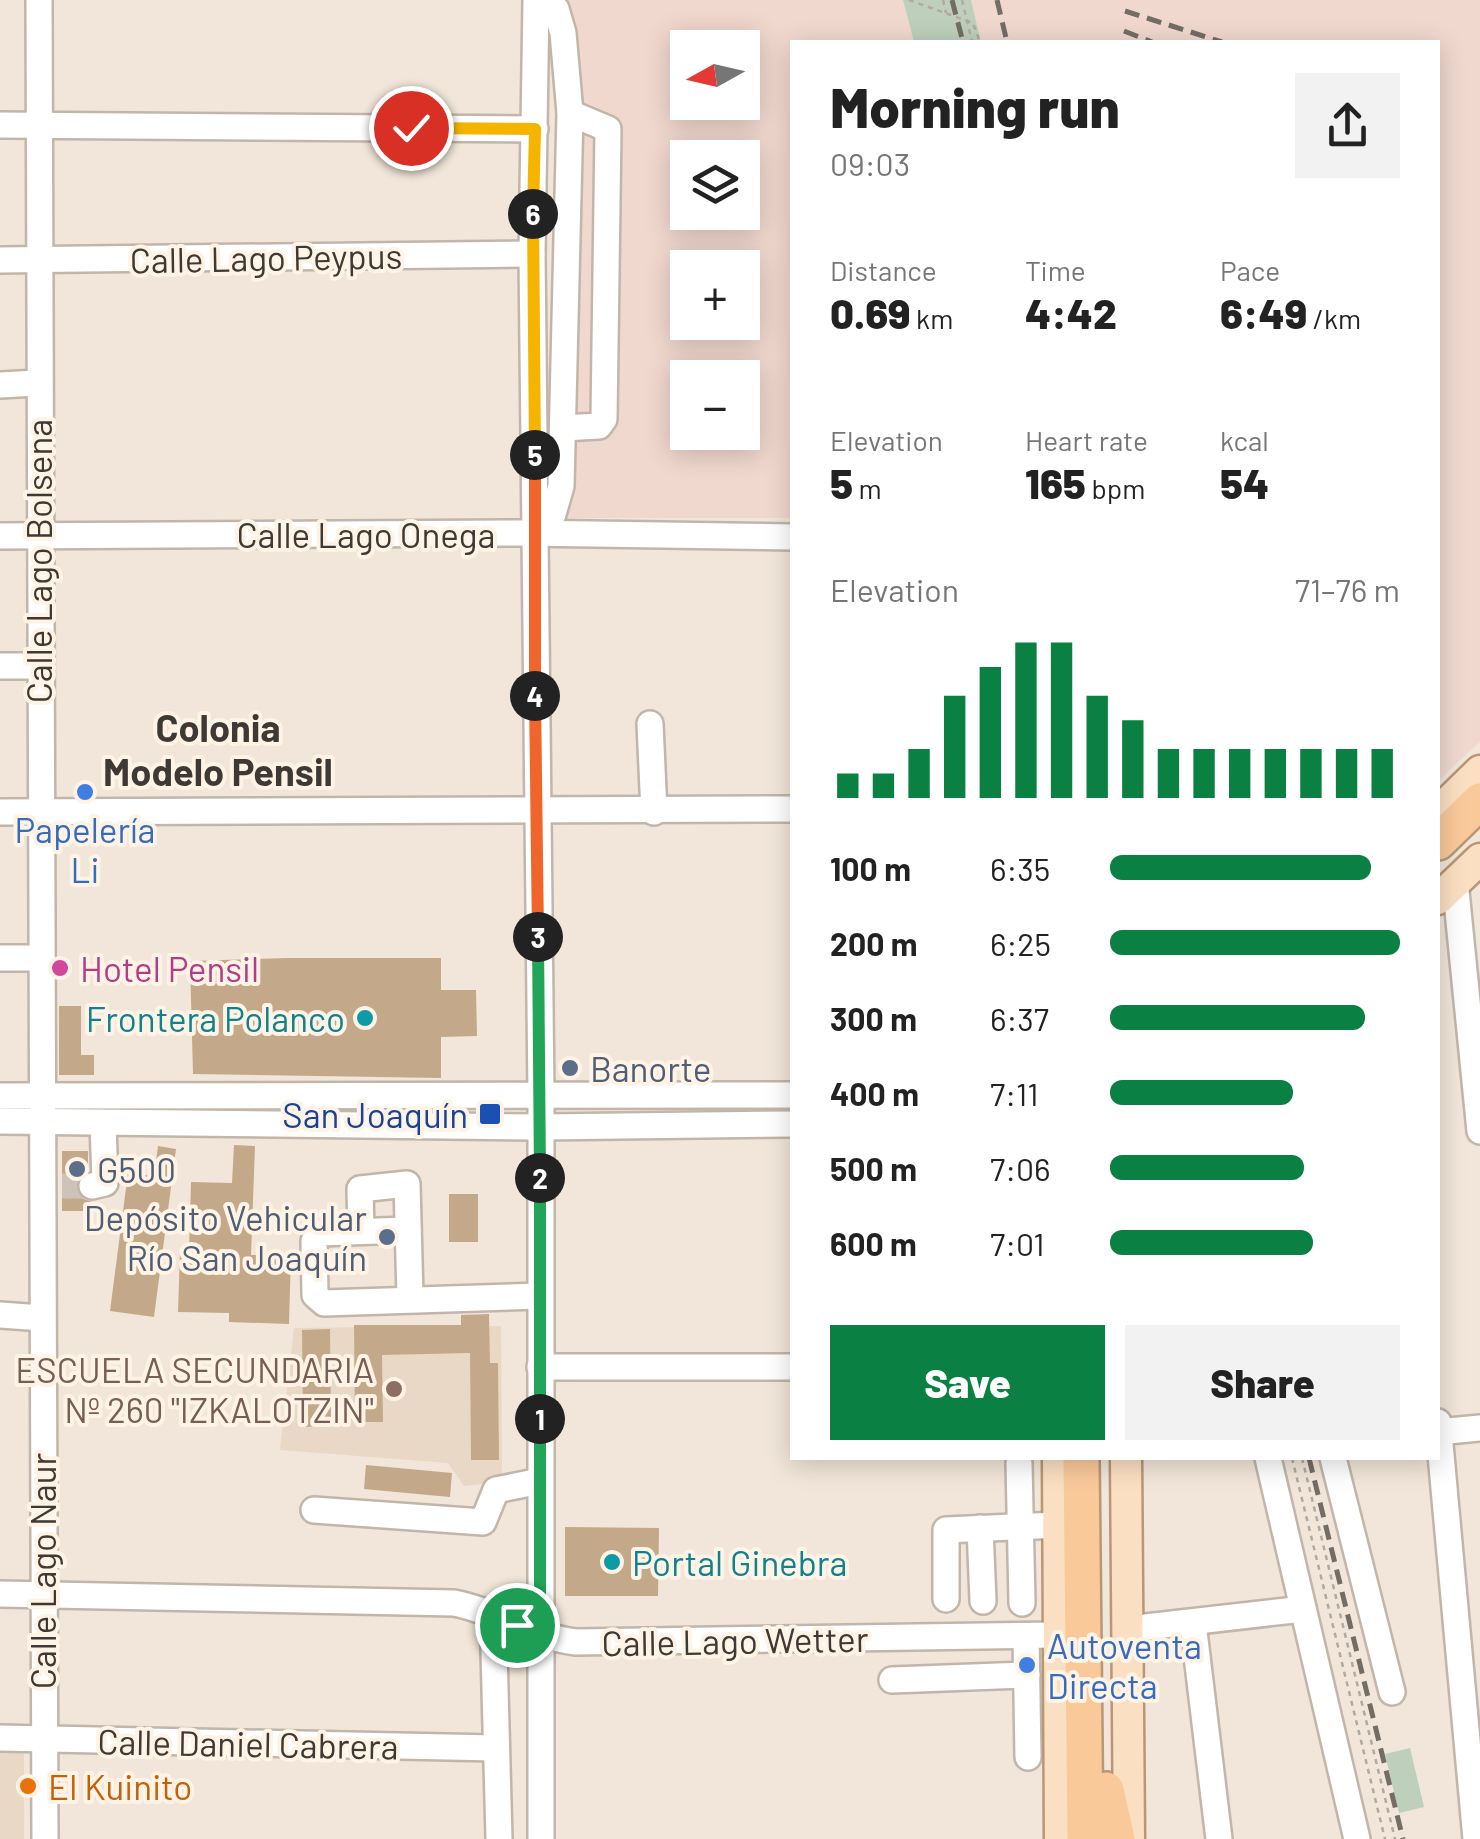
<!DOCTYPE html>
<meta charset="utf-8">
<style>
body{margin:0;font-family:Barlow,sans-serif;background:#f2f2f2;color:#222;height:100vh;display:flex;flex-direction:column;font-size:38px;white-space:nowrap}
*{box-sizing:border-box;margin:0}
p{font-size:32px;color:#767676}
.icon{flex:none;width:55px;height:55px;fill:none;stroke:currentColor;stroke-width:2;stroke-linecap:round;stroke-linejoin:round}
.map{position:relative;flex:1;overflow:hidden}
.sheet{position:absolute;left:790px;top:40px;width:650px;height:1420px;display:flex;flex-direction:column;background:#fff;border-radius:0px;box-shadow:0 5px 25px #0003}
.sheet>*{flex:none}
.needle{width:65px;rotate:262deg}
.fabs{position:absolute;left:670px;top:30px;display:grid;gap:20px}
.fabs a{display:grid;place-items:center;width:90px;height:90px;border-radius:0px;background:#fff;box-shadow:0 5px 25px #0003;font-size:50px}
.pin{position:absolute;display:grid;place-items:center;width:85px;height:85px;color:#fff;margin:-42px;border:5px solid #fff;border-radius:50%;box-shadow:0 2px 10px #0007}
.km{position:absolute;width:50px;height:50px;margin:-25px;border-radius:50%;background:#222;color:#fff;font-size:28px;line-height:50px;text-align:center}
.round{display:grid;place-items:center;flex:none;width:105px;height:105px;border-radius:0px;background:#f2f2f2}
.summary{display:flex;align-items:center;justify-content:space-between;height:170px;padding:0 40px}
h1{font-size:55px;font-weight:800;line-height:75px}
.stats{display:grid;grid-template-columns:repeat(3,1fr);gap:15px;height:170px;padding:10px 40px}
.stats div{display:grid;align-content:center}
.stats b{font-size:42px;font-weight:800}
.stats small{font-size:28px;font-weight:400}
.stats p{font-size:28px}
.chart{height:280px;padding:20px 40px}
.chart p{display:flex;justify-content:space-between}
.chart svg{width:100%;height:180px;margin-top:10px;stroke:#0b8043;stroke-width:6}
.button{display:flex;gap:20px;margin-top:auto;padding:20px 40px}
.button a{flex:1;height:115px;border-radius:0px;background:#0b8043;color:#fff;font-size:40px;font-weight:800;line-height:115px;text-align:center}
.button a+a{background:#f2f2f2;color:#222}
ul{padding:0 40px;list-style:none;font-size:32px}
li{display:grid;grid-template-columns:160px 120px 1fr;align-items:center;height:75px}
li i{height:25px;border-radius:12px;background:#0b8043}
.map>svg:first-child{display:block}
</style>
<div class="map">
<svg width="1480" height="1839" viewBox="0 0 1480 1839">
<rect width="100%" height="100%" fill="#f1e6d9"/>
<g fill="#e9d8c5">
<polygon points="501,1326 502,1482 464,1486 448,1463 280,1450 294,1328"/>
<rect x="0" y="1753" width="24" height="86"/>
</g>
<g fill="#f1d8cf" fill-rule="evenodd">
<path d="M557 0H903L914 42H792V518H555ZM688 48H742V102H688ZM688 158H742V212H688ZM688 268H742V322H688ZM688 378H742V432H688Z"/>
<polygon points="971,0 1480,0 1480,742 1438,781 1438,42 981,42"/>
</g>
<g fill="#becfbc">
<polygon points="903,0 971,0 981,42 914,42"/>
<polygon points="1410,1748 1424,1807 1399,1813 1385,1754"/>
</g>
<g fill="#c3a98a">
<polygon points="288,958 441,958 441,990 476,990 477,1036 441,1037 441,1078 193,1074 190,961"/>
<polygon points="59,1006 81,1006 81,1055 94,1055 94,1075 59,1075"/>
<polygon points="234,1145 255,1146 251,1255 291,1254 289,1324 229,1322 229,1313 178,1312 180,1251 189,1251 191,1182 232,1183"/>
<polygon points="158,1146 176,1149 154,1317 110,1311 128,1173 154,1176"/>
<polygon points="62,1151 88,1151 88,1170 80,1175 76,1189 81,1198 92,1202 92,1211 62,1211"/>
<rect x="449" y="1194" width="29" height="48"/>
<polygon points="489,1314 490,1363 498,1363 499,1460 471,1460 470,1353 382,1355 383,1422 355,1422 354,1325 461,1325 461,1315"/>
<polygon points="330,1329 331,1426 303,1427 302,1330"/>
<polygon points="366,1465 452,1473 450,1497 364,1489"/>
<polygon points="565,1527 659,1528 658,1596 565,1596"/>
</g>
<g fill="none" stroke-linecap="round" stroke-linejoin="round">
<polyline stroke="#cdc3b8" stroke-width="25" stroke-dasharray="25 12" stroke-linecap="butt" points="62,1186 92,1186"/>
<g stroke="#c1b6a9" stroke-width="30">
<g id="minor">
<polyline points="39,0 45,1839"/>
<polyline points="536,0 532,254 541,1097 541,1839"/>
<polyline points="0,125 535,129"/>
<polyline points="0,260 532,254"/>
<polyline points="0,385 37,383"/>
<polyline points="563,428 599,426 604,419 608,129 570,113"/>
<polyline points="535,524 553,514 561,486 570,113 563,33 556,9 546,0"/>
<polyline points="0,536 524,533 792,537"/>
<polyline points="0,666 39,666"/>
<polyline points="650,724 654,812"/>
<polyline points="0,812 792,809"/>
<polyline points="1455,881 1480,1131"/>
<polyline points="0,958 39,958"/>
<polyline points="0,1096 792,1095"/>
<polyline points="0,1121 541,1127 792,1124"/>
<polyline points="92,1186 105,1183 103,1123"/>
<polyline points="408,1230 319,1233 314,1241 315,1295 324,1303 539,1296"/>
<polyline points="361,1231 360,1189 407,1184 410,1297"/>
<polyline points="0,1315 42,1318"/>
<polyline points="540,1367 792,1367"/>
<polyline points="1438,1422 1476,1839"/>
<polyline points="1438,1432 1480,1428"/>
<polyline points="1268,1458 1357,1839"/>
<polyline points="1333,1458 1392,1692"/>
<polyline points="1019,1463 1022,1603"/>
<polyline points="314,1510 483,1522 496,1490 540,1481"/>
<polyline points="980,1528 983,1601"/>
<path d="M0 1594 454 1603C496 1611 532 1637 576 1642L1057 1635"/>
<polyline points="946,1599 946,1530 1058,1525"/>
<polyline points="493,1614 499,1839"/>
<polyline points="1193,1623 1219,1839"/>
<polyline points="1128,1629 1303,1609"/>
<polyline points="1026,1636 1028,1757"/>
<polyline points="892,1680 1027,1675"/>
<polyline points="0,1738 496,1748"/>
</g>
</g>
<g stroke="#b89776" stroke-width="35">
<g id="major">
<polyline points="1438,812 1480,771"/>
<polyline points="1438,899 1480,859"/>
<polyline points="1058,1458 1060,1839"/>
<polyline points="1126,1458 1129,1839"/>
</g>
</g>
<g stroke="#b89776" stroke-width="40">
<g id="highway">
<polyline points="1438,842 1480,801"/>
<polyline points="1081,1458 1085,1839"/>
<polyline points="1106,1790 1117,1839"/>
</g>
</g>
<g stroke="#b2a99f" stroke-width="2.5" stroke-dasharray="5 5" stroke-linecap="butt">
<polyline points="909,0 973,23 980,42"/>
<polyline points="943,0 946,13"/>
<polyline points="962,0 972,42"/>
<polyline points="1292,1458 1385,1839"/>
<polyline points="1302,1458 1395,1839"/>
</g>
<use href="#minor" stroke="#fff" stroke-width="25"/>
<use href="#major" stroke="#fbdfc2" stroke-width="30"/>
<use href="#highway" stroke="#f9c99a" stroke-width="35"/>
<g stroke="#746d66" stroke-width="5" stroke-dasharray="15 8" stroke-linecap="butt">
<polyline points="952,0 963,42"/>
<polyline points="997,0 1007,42"/>
<polyline points="1125,11 1222,42"/>
<polyline points="1124,31 1152,42"/>
<polyline points="1309,1458 1403,1839"/>
</g>
</g>
<g fill="none" stroke-linecap="round" stroke-linejoin="round">
<g stroke="#fff" stroke-width="20">
<polyline id="split-1" points="517,1625 540,1635 540,1419"/>
</g>
<g stroke="#fff" stroke-width="20">
<polyline id="split-2" points="540,1419 540,1178"/>
</g>
<g stroke="#fff" stroke-width="20">
<polyline id="split-3" points="538,937 540,1178"/>
</g>
<g stroke="#fff" stroke-width="20">
<polyline id="split-4" points="535,696 538,937"/>
</g>
<g stroke="#fff" stroke-width="20">
<polyline id="split-5" points="535,455 535,696"/>
</g>
<g stroke="#fff" stroke-width="20">
<polyline id="split-6" points="533,214 535,455"/>
</g>
<g stroke="#fff" stroke-width="20">
<polyline id="split-7" points="411,128 535,129 533,214"/>
</g>
<use href="#split-1" stroke="#22a559" stroke-width="12"/>
<use href="#split-2" stroke="#22a559" stroke-width="12"/>
<use href="#split-3" stroke="#22a559" stroke-width="12"/>
<use href="#split-4" stroke="#f0652b" stroke-width="12"/>
<use href="#split-5" stroke="#f0652b" stroke-width="12"/>
<use href="#split-6" stroke="#f5b400" stroke-width="12"/>
<use href="#split-7" stroke="#f5b400" stroke-width="12"/>
</g>
<g fill="#3f7fe0" stroke="#fff3e6" stroke-width="4">
<circle cx="85" cy="792" r="10"/>
<circle cx="1027" cy="1665" r="10"/>
</g>
<circle fill="#d1479c" stroke="#fff3e6" stroke-width="4" cx="60" cy="968" r="10"/>
<g fill="#0f9aa8" stroke="#fff3e6" stroke-width="4">
<circle cx="365" cy="1018" r="10"/>
<circle cx="612" cy="1562" r="10"/>
</g>
<g fill="#5c6f8a" stroke="#fff3e6" stroke-width="4">
<circle cx="570" cy="1068" r="10"/>
<circle cx="77" cy="1169" r="10"/>
<circle cx="387" cy="1237" r="10"/>
</g>
<rect fill="#1a4fb4" stroke="#fff3e6" stroke-width="4" x="478" y="1102" width="24" height="24" rx="5"/>
<circle fill="#8d6e63" stroke="#fff3e6" stroke-width="4" cx="394" cy="1389" r="10"/>
<circle fill="#e8710a" stroke="#fff3e6" stroke-width="4" cx="28" cy="1786" r="10"/>
<g text-anchor="middle" dominant-baseline="central" stroke-width="8" stroke-linejoin="round" paint-order="stroke">
<g font-size="35" fill="#3e3934" stroke="#fff3e6">
<text transform="translate(266 257) rotate(-1)">Calle Lago Peypus</text>
<text x="366" y="534">Calle Lago Onega</text>
<text transform="translate(38 561) rotate(-90)">Calle Lago Bolsena</text>
<text transform="translate(42 1571) rotate(-90)">Calle Lago Naur</text>
<text transform="translate(735 1640) rotate(-1)">Calle Lago Wetter</text>
<text transform="translate(248 1743) rotate(1)">Calle Daniel Cabrera</text>
</g>
<g font-size="35" fill="#366cbe" stroke="#fff3e6">
<text x="85" y="829">Papelería<tspan x="85" dy="40">Li</tspan></text>
<text x="1047" y="1645" text-anchor="start">Autoventa<tspan x="1047" dy="40">Directa</tspan></text>
</g>
<g font-size="35" fill="#b23c85" stroke="#fff3e6" text-anchor="start">
<text x="80" y="968">Hotel Pensil</text>
</g>
<g font-size="35" fill="#0d838f" stroke="#fff3e6" text-anchor="end">
<text x="345" y="1018">Frontera Polanco</text>
<text x="632" y="1562" text-anchor="start">Portal Ginebra</text>
</g>
<g font-size="35" fill="#4e5e75" stroke="#fff3e6" text-anchor="start">
<text x="590" y="1068">Banorte</text>
<text x="97" y="1169">G500</text>
<text x="367" y="1217" text-anchor="end">Depósito Vehicular<tspan x="367" dy="40">Río San Joaquín</tspan></text>
</g>
<g font-size="35" fill="#164399" stroke="#fff3e6" text-anchor="end">
<text x="468" y="1114">San Joaquín</text>
</g>
<g font-size="35" fill="#785e54" stroke="#fff3e6" text-anchor="end">
<text x="374" y="1369">ESCUELA SECUNDARIA<tspan x="374" dy="40">Nº 260 "IZKALOTZIN"</tspan></text>
</g>
<g font-size="35" fill="#c56008" stroke="#fff3e6" text-anchor="start">
<text x="48" y="1786">El Kuinito</text>
</g>
<g font-size="38" font-weight="bold" fill="#3e3934" stroke="#fff3e6">
<text x="218" y="727">Colonia<tspan x="218" dy="44">Modelo Pensil</tspan></text>
</g>
</g>
</svg>
<div class="fabs">
<a><svg class="needle" viewBox="-14 -14 28 28"><path d="M0-13l5 13h-10z" fill="#e53935"/><path d="M0 13l5-13h-10z" fill="#767676"/></svg></a>
<a><svg class="icon" aria-label="layers" viewBox="0 0 24 24"><path d="M12 4l9 5-9 5-9-5zM3 14l9 5 9-5"/></svg></a>
<a>+</a>
<a>−</a>
</div>
<div class="pin" style="left:517px;top:1625px;background:#1e9e55"><svg class="icon" aria-label="arrive" viewBox="0 0 24 24"><path d="M6 21V4h12l-3 4 3 4H6"/></svg></div>
<div class="pin" style="left:411px;top:128px;background:#d93025"><svg class="icon" aria-label="check" viewBox="0 0 24 24"><path d="M5 12l5 5 9-10"/></svg></div>
<b class="km" style="left:540px;top:1419px">1</b>
<b class="km" style="left:540px;top:1178px">2</b>
<b class="km" style="left:538px;top:937px">3</b>
<b class="km" style="left:535px;top:696px">4</b>
<b class="km" style="left:535px;top:455px">5</b>
<b class="km" style="left:533px;top:214px">6</b>
<section class="sheet">
<div class="summary"><div><h1>Morning run</h1><p>09:03</p></div><a class="round"><svg class="icon" aria-label="share" viewBox="0 0 24 24"><path d="M12 15V3M7 8l5-5 5 5M5 13v7h14v-7"/></svg></a></div>
<div class="stats">
<div><p>Distance</p><b>0.69<small> km</small></b></div>
<div><p>Time</p><b>4:42</b></div>
<div><p>Pace</p><b>6:49<small> /km</small></b></div>
</div>
<div class="stats">
<div><p>Elevation</p><b>5<small> m</small></b></div>
<div><p>Heart rate</p><b>165<small> bpm</small></b></div>
<div><p>kcal</p><b>54</b></div>
</div>
<div class="chart"><p><span>Elevation</span>71–76 m</p>
<svg viewBox="0 0 160 44" preserveAspectRatio="none"><path d="M5 44V38M15 44V38M25 44V32M35 44V19M45 44V12M55 44V6M65 44V6M75 44V19M85 44V25M95 44V32M105 44V32M115 44V32M125 44V32M135 44V32M145 44V32M155 44V32"/></svg>
</div>
<ul>
<li><b>100 m</b>6:35<i style="width:90%"></i></li>
<li><b>200 m</b>6:25<i style="width:100%"></i></li>
<li><b>300 m</b>6:37<i style="width:88%"></i></li>
<li><b>400 m</b>7:11<i style="width:63%"></i></li>
<li><b>500 m</b>7:06<i style="width:67%"></i></li>
<li><b>600 m</b>7:01<i style="width:70%"></i></li>
</ul>
<div class="button"><a>Save</a><a>Share</a></div>
</section>
</div>
